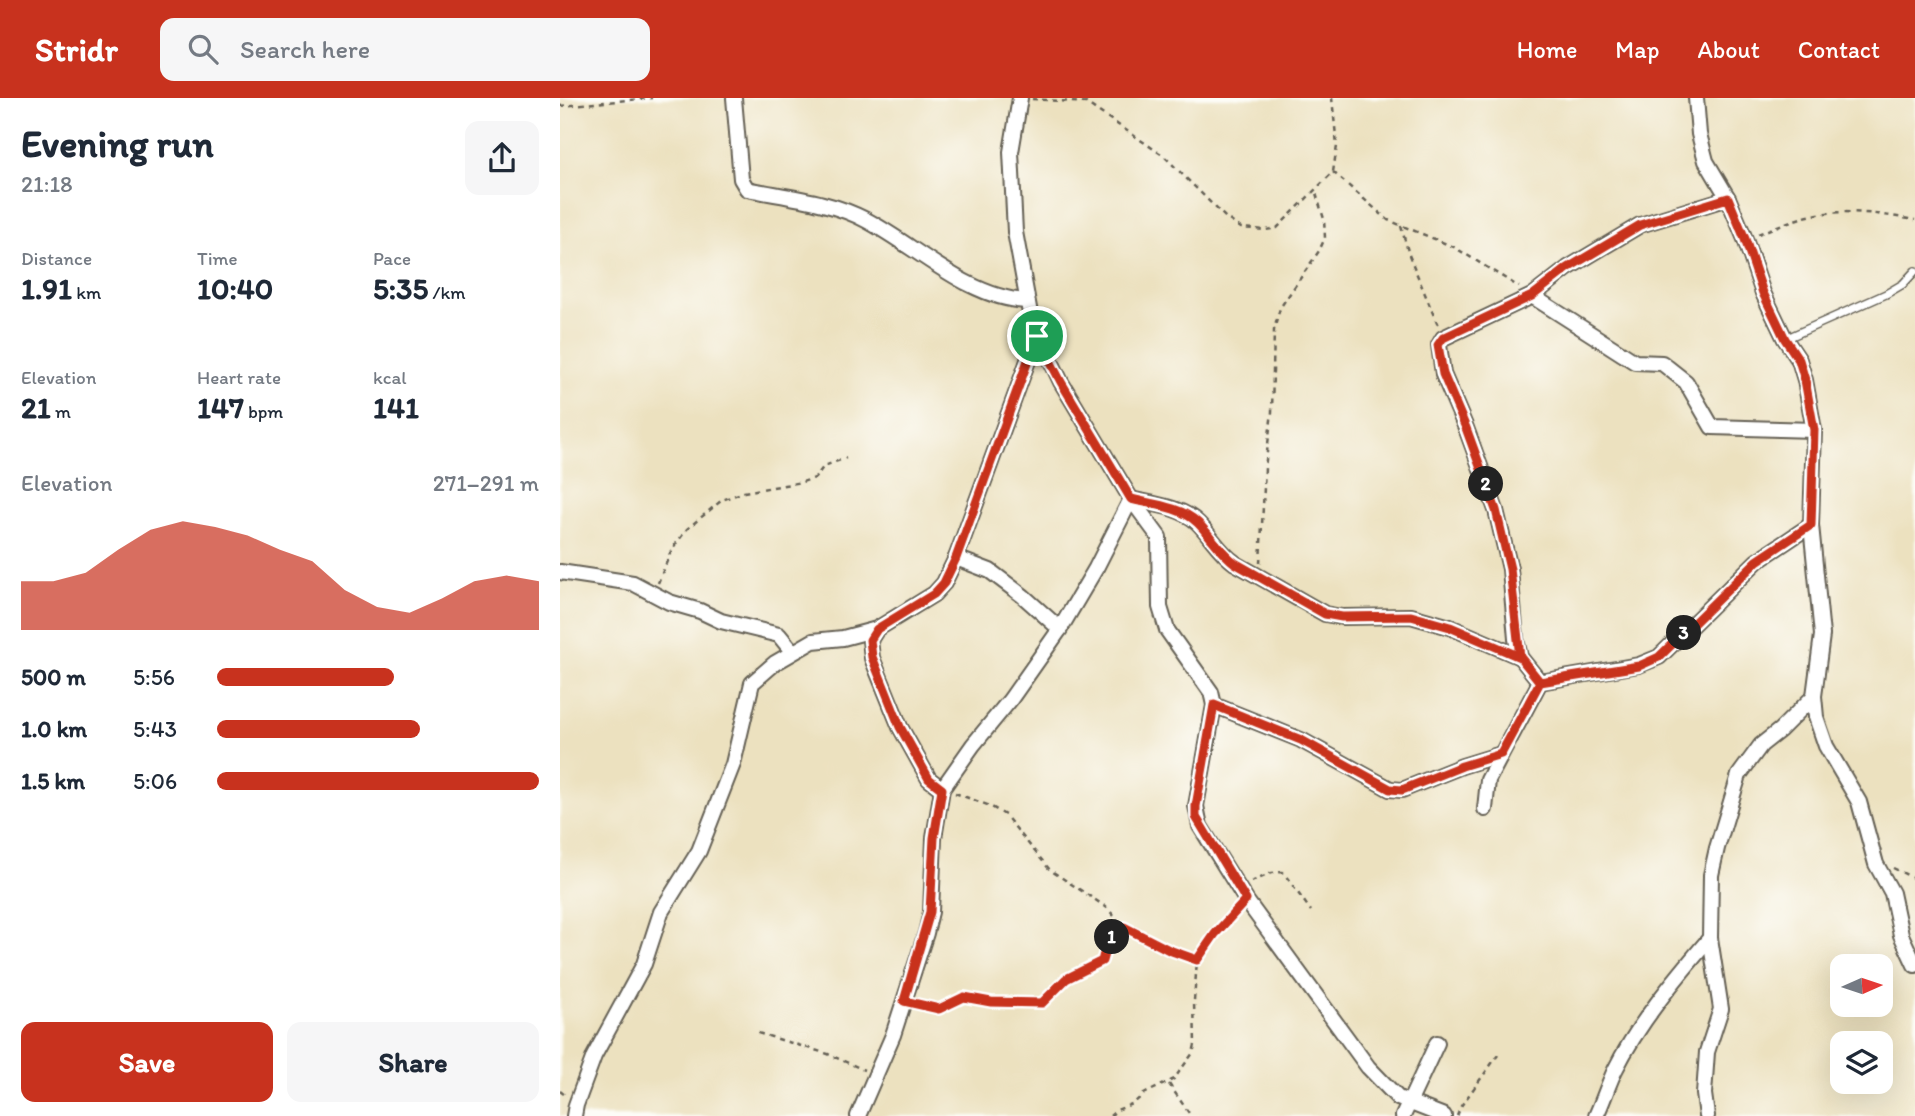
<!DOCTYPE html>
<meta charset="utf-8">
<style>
body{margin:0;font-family:Itim,sans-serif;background:#f6f6f7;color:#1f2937;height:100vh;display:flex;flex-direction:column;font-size:26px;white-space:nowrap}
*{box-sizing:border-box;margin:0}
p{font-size:23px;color:#747a83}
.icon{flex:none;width:38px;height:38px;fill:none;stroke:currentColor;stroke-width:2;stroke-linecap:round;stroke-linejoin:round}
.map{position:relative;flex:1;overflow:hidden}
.panel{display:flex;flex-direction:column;background:#fff;width:560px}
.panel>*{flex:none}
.needle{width:46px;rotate:87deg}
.fabs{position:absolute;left:1270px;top:856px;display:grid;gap:14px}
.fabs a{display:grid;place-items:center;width:63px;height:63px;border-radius:14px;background:#fff;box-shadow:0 7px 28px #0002;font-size:35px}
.pin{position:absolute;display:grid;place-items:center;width:60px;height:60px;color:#fff;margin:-30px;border:4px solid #fff;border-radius:50%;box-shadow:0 2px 7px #0007}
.km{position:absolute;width:35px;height:35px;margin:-18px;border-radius:50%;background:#222;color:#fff;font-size:19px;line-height:35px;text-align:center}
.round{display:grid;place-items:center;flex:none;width:74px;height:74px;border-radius:14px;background:#f6f6f7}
.summary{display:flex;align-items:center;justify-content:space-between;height:119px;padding:0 21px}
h1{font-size:38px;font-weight:700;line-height:52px}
.metrics{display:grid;grid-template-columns:repeat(3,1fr);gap:10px;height:119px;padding:7px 21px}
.metrics div{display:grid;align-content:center}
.metrics b{font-size:30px;font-weight:700}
.metrics small{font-size:19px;font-weight:400}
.metrics p{font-size:19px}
.chart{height:196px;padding:14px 21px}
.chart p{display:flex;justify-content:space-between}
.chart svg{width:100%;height:126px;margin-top:7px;fill:#c8321e;opacity:.7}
.button{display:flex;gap:14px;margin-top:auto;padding:14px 21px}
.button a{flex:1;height:80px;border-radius:14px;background:#c8321e;color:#fff;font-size:28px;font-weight:700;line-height:80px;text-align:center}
.button a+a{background:#f6f6f7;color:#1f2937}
ul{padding:0 21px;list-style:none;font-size:23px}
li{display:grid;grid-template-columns:112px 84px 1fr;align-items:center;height:52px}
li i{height:18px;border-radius:9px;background:#c8321e}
header{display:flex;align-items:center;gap:42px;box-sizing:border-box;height:98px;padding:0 35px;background:#c8321e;color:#fff}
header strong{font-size:33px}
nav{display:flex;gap:38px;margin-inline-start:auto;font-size:24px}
.search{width:490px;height:63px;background:#f6f6f7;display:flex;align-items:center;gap:18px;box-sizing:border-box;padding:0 24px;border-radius:14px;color:#747a83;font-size:26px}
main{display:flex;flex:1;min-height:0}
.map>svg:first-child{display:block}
</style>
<header>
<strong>Stridr</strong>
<div class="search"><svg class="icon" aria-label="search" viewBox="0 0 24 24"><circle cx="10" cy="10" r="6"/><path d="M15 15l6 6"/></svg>Search here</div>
<nav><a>Home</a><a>Map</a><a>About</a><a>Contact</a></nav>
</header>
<main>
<section class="panel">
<div class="summary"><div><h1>Evening run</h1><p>21:18</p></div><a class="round"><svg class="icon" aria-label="share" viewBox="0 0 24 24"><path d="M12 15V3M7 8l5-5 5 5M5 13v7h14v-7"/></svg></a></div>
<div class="metrics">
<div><p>Distance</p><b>1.91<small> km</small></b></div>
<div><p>Time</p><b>10:40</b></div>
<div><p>Pace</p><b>5:35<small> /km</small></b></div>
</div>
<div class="metrics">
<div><p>Elevation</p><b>21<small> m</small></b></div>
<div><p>Heart rate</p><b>147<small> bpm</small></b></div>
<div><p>kcal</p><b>141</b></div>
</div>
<div class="chart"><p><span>Elevation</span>271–291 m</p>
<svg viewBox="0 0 160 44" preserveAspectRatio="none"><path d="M0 44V27L10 27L20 24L30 16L40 9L50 6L60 8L70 11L80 16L90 20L100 30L110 36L120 38L130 33L140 27L150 25L160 27V44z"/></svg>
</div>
<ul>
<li><b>500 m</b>5:56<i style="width:55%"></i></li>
<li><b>1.0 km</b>5:43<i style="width:63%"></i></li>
<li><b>1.5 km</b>5:06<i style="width:100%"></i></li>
</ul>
<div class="button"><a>Save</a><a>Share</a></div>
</section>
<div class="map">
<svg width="1355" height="1018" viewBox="0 0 1355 1018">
<rect width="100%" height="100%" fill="#fdfcf7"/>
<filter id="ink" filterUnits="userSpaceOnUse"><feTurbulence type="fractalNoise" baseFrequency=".0143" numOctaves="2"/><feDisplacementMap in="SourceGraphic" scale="14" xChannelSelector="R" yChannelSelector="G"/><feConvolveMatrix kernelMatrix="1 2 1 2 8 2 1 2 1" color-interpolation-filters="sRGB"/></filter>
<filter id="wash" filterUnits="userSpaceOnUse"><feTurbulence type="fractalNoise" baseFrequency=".00686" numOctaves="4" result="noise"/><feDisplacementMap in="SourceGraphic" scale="28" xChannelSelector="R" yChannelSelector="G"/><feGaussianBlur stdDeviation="1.57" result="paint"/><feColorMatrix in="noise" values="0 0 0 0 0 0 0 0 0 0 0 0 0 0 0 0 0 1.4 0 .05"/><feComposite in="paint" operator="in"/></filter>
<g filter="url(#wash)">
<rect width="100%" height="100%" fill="#ece1bf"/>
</g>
<g filter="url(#ink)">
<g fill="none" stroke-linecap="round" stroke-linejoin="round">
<g stroke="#656155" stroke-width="10">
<polyline id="service" points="1225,241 1326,196 1343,186 1355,173"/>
</g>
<g stroke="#656155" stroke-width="18">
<g id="minor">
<path d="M174 0 181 81 187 91C226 99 271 103 306 122 356 148 409 201 467 203"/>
<polyline points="460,0 451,54 455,134 471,221 501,284 571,401 599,439 600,509 607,532 651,594 654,607 636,708 640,728 686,802 808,969 838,1000 884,1018"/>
<polyline points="1136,0 1139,36 1146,63 1168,100 1185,141 1203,195 1225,241 1239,262 1245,282 1254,332 1251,427 1262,537 1254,598 1256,619 1266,648 1299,704 1316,766 1332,795 1341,837 1355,867"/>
<polyline points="972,198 1075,264 1102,265 1126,284 1152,329 1254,332"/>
<path d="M571 401C592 406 622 409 638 425 651 438 659 454 675 465L765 516 782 519 851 518 890 529 960 559"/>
<polyline points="396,460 430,473 463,498 500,531"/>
<polyline points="0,474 73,485 109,504 140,513 161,523 219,537 232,553"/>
<polyline points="980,584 960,559 956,541 950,471 936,412 906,330 883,276 879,247 883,240 972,198 1008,170 1080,127 1168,100"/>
<polyline points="654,607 741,642 830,691 842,692 902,668 941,656"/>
<polyline points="382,691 369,681 340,629 312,560 310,542 317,531 374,496 384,485 396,460 477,238"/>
<polyline points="925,711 928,682 980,584 1079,567 1099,559 1197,463 1251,427"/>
<polyline points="14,1018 16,1007 34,958 84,866 101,814 139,753 173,666 192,585 215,565 253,543 283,540 317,531"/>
<polyline points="298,1018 333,937 366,835 371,814 374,740 382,691 413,647 450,602 500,531 536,470 571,401"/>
<polyline points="843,1018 877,945"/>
<path d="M1036 1018C1043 1003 1048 987 1055 972 1079 924 1115 881 1150 840"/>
<polyline points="1147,1018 1144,996 1147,954 1161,911 1150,840 1151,777 1157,750 1179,677 1201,647 1220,632 1254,598"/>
</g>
</g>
<g stroke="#656155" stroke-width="2.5" stroke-dasharray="5 5" stroke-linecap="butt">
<polyline points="472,1 526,5 604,58 666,120 681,130 706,132 717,130 773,74 777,48 772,0"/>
<polyline points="0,8 92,0"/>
<polyline points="773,74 828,122 894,149 959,189"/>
<polyline points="841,128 849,157 879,230"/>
<path d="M1198 136C1220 127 1243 117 1267 115 1296 112 1326 117 1355 122"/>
<polyline points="700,465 705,370 712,314 714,232 720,210 759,153 765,140 764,121 755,92"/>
<polyline points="98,485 112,451 127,431 162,402 184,394 242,384 255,380 264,368 286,360"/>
<polyline points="395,695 430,708 445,717 490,772 546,809 564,829 609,852 637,862"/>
<polyline points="1333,770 1355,781"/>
<polyline points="691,784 712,775 723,774 751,813"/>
<path d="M357 906 379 911 404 899 431 904 482 905 506 881 543 863C546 847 551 839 564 829"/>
<polyline points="198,935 268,956 304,972"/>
<polyline points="609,986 631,1018"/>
<polyline points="0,993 5,997"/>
<polyline points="550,1018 557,1012 574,1005 584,996 614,981 633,955 635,947 634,903 637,862 655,836 677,812"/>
<polyline points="897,1018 901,1008 938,957"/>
</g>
<use href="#service" stroke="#fff" stroke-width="7"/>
<use href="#minor" stroke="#fff" stroke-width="14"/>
</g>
</g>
<g fill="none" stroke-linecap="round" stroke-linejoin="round" filter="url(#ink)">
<g stroke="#fff" stroke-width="14">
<path id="route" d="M477 238 396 460 384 485 374 496 317 531 310 542 312 559 340 629 369 681 382 691 374 740 370 814 344 903 379 911 404 899 431 904 482 905 506 881 542 863C546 847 551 839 564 829L609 852 637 862 655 836 686 802 636 719V708L654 607 741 642 830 691 842 692 902 668 941 656 980 584 960 559 950 471 936 412 906 330 883 276 878 247 883 240 972 198 1008 170 1080 127 1168 100 1185 141 1203 195 1225 241 1239 262 1245 282 1254 332 1251 427 1197 463 1099 559 1079 568 980 584 960 559 890 529 851 518 782 519 765 516 675 465C660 454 651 438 638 425 622 409 592 406 571 401L501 284 477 238"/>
</g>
<use href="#route" stroke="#c8321e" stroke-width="9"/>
</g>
</svg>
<div class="fabs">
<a><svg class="needle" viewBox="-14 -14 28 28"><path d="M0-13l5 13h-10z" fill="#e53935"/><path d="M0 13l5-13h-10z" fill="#747a83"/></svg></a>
<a><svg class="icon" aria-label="layers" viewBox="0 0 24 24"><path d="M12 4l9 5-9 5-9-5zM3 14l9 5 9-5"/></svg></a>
</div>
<div class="pin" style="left:477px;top:238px;background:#1e9e55"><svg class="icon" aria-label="arrive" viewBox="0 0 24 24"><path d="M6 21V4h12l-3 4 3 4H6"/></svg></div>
<b class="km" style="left:552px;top:839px">1</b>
<b class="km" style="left:926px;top:386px">2</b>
<b class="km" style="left:1124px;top:535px">3</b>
</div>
</main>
